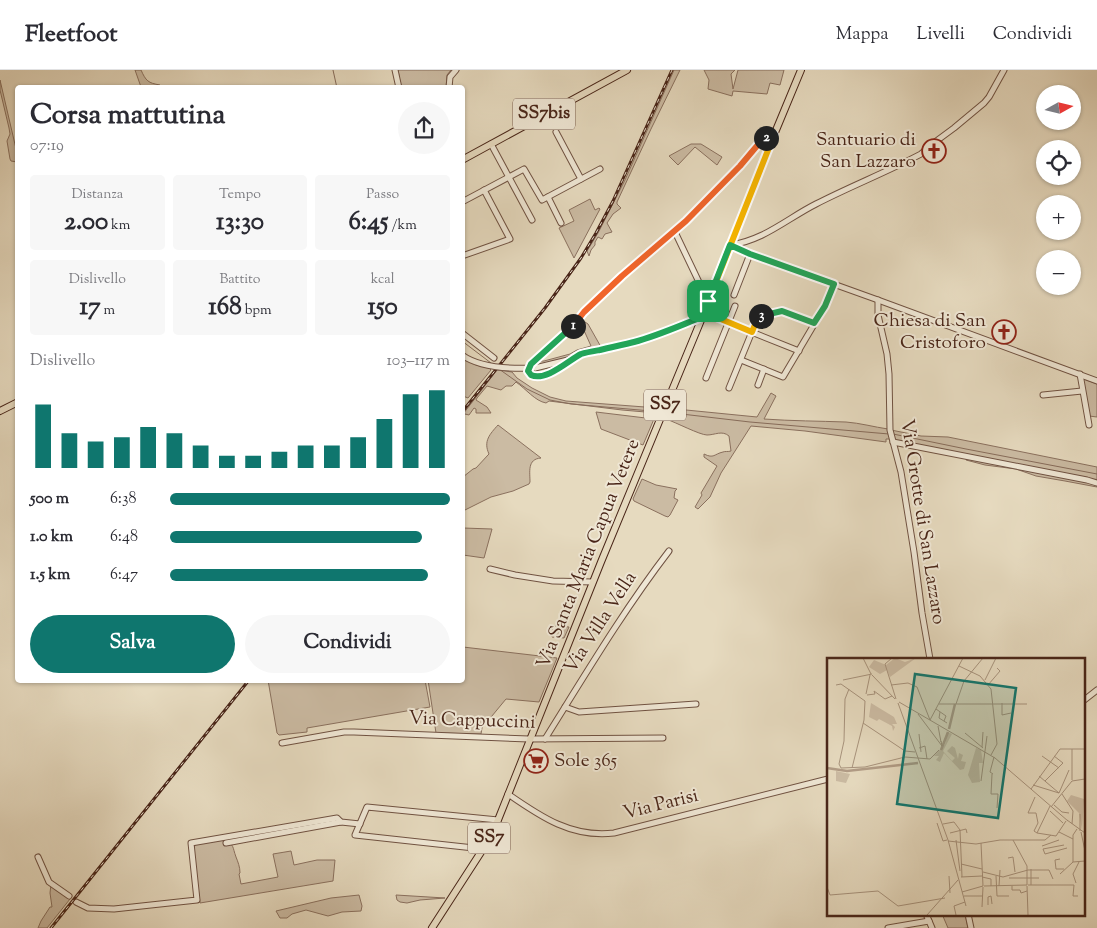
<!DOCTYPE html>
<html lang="it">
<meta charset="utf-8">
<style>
body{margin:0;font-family:"Sorts Mill Goudy",serif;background:#f7f7f7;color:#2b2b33;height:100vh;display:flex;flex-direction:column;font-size:19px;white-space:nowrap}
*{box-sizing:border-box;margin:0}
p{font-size:16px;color:#7c7c81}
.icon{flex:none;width:28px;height:28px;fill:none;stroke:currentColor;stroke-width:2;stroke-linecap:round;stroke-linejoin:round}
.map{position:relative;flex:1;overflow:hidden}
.details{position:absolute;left:15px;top:15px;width:450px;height:598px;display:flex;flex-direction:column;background:#fff;border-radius:5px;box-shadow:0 1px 4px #0004}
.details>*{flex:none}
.needle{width:32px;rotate:82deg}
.tools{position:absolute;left:1036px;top:15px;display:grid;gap:10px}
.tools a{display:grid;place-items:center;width:45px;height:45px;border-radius:50%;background:#fff;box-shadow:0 1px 4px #0004;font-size:25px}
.pin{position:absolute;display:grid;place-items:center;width:42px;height:42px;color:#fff;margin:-21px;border-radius:10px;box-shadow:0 2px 8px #0006}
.km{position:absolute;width:25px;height:25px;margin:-12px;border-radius:50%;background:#222;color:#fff;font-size:14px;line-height:25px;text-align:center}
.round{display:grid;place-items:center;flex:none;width:52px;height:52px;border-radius:26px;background:#f7f7f7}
.head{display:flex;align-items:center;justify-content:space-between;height:85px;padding:0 15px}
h1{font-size:28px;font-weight:700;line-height:38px}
.figures{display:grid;grid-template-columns:repeat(3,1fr);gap:8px;height:85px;padding:5px 15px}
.figures div{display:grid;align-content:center;border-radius:5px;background:#f7f7f7;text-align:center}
.figures b{font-size:25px;font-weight:700}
.figures small{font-size:14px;font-weight:400}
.figures p{font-size:14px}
.chart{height:140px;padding:10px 15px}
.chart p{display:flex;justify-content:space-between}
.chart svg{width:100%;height:90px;margin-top:5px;stroke:#0f766e;stroke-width:6}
.button{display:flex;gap:10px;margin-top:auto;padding:10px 15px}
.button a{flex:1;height:58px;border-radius:30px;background:#0f766e;color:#fff;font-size:20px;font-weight:700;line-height:58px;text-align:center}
.button a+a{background:#f7f7f7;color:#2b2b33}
ul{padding:0 15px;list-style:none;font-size:16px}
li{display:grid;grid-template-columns:80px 60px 1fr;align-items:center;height:38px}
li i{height:12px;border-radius:6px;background:#0f766e}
header{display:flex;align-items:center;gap:30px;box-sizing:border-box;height:70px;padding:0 25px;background:#fff;border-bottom:1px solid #e1e1e2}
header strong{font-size:24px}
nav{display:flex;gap:28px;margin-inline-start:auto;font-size:18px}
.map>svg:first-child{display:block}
</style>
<header>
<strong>Fleetfoot</strong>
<nav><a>Mappa</a><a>Livelli</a><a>Condividi</a></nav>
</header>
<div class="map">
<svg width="1097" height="858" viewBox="0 0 1097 858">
<rect width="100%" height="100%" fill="#e6dabf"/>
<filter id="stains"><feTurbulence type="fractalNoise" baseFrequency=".004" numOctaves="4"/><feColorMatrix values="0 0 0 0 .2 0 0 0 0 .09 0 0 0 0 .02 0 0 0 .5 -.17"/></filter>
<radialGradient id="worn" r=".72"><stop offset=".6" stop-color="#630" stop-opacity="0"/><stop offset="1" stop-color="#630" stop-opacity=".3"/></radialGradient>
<g fill="#cbbba3" stroke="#8a705e">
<path d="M135 0H141C146 11 148 13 160 15V16L152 17H141Z"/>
<polygon points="398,0 451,0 447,5 446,18 401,17"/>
<polygon points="674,0 680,0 651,59 617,132 617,134 621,138 613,144 607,153 612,162 605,164 602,169 598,167 595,172 595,175 591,180 589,186 587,181 598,163 625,110"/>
<polygon points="704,0 735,0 731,4 733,19 738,0 784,0 780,15 770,13 767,24 733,21 732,26 708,19 709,10"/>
<polygon points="0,10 17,83 17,92 11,91 10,89 7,71 10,64 9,58 0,20"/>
<polygon points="691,74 701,74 722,87 717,95 695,77 678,95 669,86"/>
<polygon points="590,129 595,140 599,138 600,139 574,188 559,158 574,151 569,140"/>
<polygon points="585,252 588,254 601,277 543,295 534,297 532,295 558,270 559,274 541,289 540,291 544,291 570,284 577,280 591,276 582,256 582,254"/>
<polygon points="463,287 476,295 489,298 491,300 468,328 463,326"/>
<path d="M497 300 512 302 517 308 532 318 550 327 566 331 658 338 657 343 622 340 549 331 546 333C535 331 526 319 516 312L512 316H506L501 320 487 316 477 328 476 330 487 337 491 343H476V339L474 338 469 345 465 344 463 347V344Z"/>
<polygon points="1084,309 1097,314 1097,347 1089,346 1083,310"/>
<path d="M771 323 776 326 764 349C792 351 819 351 846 352 860 353 874 357 888 359L890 369H886V372L805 361 751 356 721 403 710 427 698 439 695 437 702 425 701 423 717 396 704 387V384C714 389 714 384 723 382 725 381 728 382 731 381L729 366C722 360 715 365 707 365 700 365 675 352 666 349L674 329 676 330V339L757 347Z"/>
<polygon points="596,342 654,349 643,375 601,359"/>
<path d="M498 355 541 388C527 389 530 402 530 412L529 414 513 421 491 427 463 441V407L473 399 476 398 488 385 489 384C483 371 490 364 498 355Z"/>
<polygon points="891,360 921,366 948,367 1097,397 1097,417 1065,411 1036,406 1016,399 985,395 966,390 967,386 895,371"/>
<polygon points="642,409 656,415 677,419 675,421 674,428 678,430 670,445 668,447 665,446 634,431 633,429"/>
<polygon points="463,458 492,459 484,488 463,485"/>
<polygon points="553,556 569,557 564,568 552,567"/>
<polygon points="463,577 557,588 539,632 506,629 482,658 481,664 436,663 428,610 462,610"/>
<polygon points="268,610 425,610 430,637 307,658 307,662 279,665 277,663"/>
<path d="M224 769C235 776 232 776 236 787 238 792 240 797 240 803L239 804 241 814 278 807 273 784 291 781 294 795 317 790H335L333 811 200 833 193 779 196 774Z"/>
<polygon points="51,814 70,829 47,858 38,858 41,851 50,837 52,837 50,823"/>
<polygon points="359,825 362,836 361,841 342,842 328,846 306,840 292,844 287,848 280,848 276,841 331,828"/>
<polygon points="396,825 445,828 420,830 407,833 400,832 397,830"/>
<polygon points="942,844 965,844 968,858 948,858"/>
</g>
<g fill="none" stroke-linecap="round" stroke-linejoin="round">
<g stroke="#876c5a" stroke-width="1">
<polyline points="333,0 337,18"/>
<polyline points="462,271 491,293"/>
<polyline points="499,299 527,319 550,330 571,334 651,341"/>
<polyline points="673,343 750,352 889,364"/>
<polyline points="893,364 966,379 1097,404"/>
</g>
<g stroke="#705242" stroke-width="7">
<g id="minor">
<polyline points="395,0 399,18"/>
<polyline points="449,18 450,7 456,0"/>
<polyline points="556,62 581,109"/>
<polyline points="491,74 532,150"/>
<polyline points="548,127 561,153"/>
<polyline points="462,132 524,99 542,130 600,99"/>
<polyline points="675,162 708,231"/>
<polyline points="730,175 750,184 878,230 1097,311"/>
<path d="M730 175C763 171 788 148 816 134 851 116 887 102 921 84L935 72 954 58 984 33 989 27 1004 0"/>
<polyline points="462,186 510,169 484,120"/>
<polyline points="734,225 750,184"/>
<polyline points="878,230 878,245 887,284 889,304 890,360 901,402 914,482 922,543 930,589"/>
<polyline points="704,243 799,281"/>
<polyline points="462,263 494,288"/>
<path d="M570 289C564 298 519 320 531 294L569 260 584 242 622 206 686 151 740 96 762 70 774 65"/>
<polyline points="741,290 783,307 825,236 834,214"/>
<polyline points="535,298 572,289 585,283 634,272 661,264 702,247"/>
<polyline points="1080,304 1089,355"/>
<polyline points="706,308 735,236"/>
<polyline points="758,315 764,299"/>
<polyline points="729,318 758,247 782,241 815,253"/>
<polyline points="1043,325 1082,321"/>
<polyline points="893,372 1087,410 1097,413"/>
<polyline points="490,499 515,505 553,511 593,512"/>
<polyline points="1083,631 1097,620"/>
<polyline points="565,637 579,642 696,634"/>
<path d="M545 669C585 605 623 541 669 481"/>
<polyline points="282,673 344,662 354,662 529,669 663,668"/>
<path d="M508 724C541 747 572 768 614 763L828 709"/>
<polyline points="226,773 341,752"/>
<polyline points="483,779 355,765 367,737 498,750"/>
<polyline points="38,787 49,812 69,826"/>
<polyline points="76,832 88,838 114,839 197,830 191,773 337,748 341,752 360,754"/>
<polyline points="926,844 932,858"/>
<polyline points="968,844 971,858"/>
<polyline points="888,858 929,851"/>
</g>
</g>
<g stroke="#492518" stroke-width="8">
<g id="major">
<polyline points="462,90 627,0"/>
<polyline points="0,341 18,332"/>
<polyline points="432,858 483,779 498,750 601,492 704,243 774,65 801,0"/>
</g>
</g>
<use href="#minor" stroke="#efe7d5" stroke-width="5"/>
<use href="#major" stroke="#e6dabf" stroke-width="6"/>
<g stroke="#492518" stroke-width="3">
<g id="rail">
<polyline points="462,342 545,238 581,188 596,163 613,131 672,0"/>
<polyline points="51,858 249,610"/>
</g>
</g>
<use href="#rail" stroke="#efe7d5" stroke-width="1" stroke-dasharray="4" stroke-linecap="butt"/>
<g stroke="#705242" stroke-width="7" stroke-linecap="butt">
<path id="minor-bridge" d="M462 285C480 298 513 299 535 298"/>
</g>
<use href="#minor-bridge" stroke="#efe7d5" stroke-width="5"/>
</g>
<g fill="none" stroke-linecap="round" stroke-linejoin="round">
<g stroke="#fff" stroke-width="10">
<path id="split-1" d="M573 256 531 294 528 301 531 305C546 312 569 290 581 284 587 282 594 281 600 280 611 277 623 275 634 272 657 266 679 256 702 247L708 231"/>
</g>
<g stroke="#fff" stroke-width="10">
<polyline id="split-2" points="573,256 584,242 622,206 686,151 740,96 762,70 766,68"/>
</g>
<g stroke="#fff" stroke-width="10">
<polyline id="split-3" points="761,246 758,247 752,262 704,242 774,65 766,68"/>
</g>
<g stroke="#fff" stroke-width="10">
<polyline id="split-4" points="708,231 730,175 750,184 834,214 825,236 814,253 782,241 761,246"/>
</g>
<use href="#split-1" stroke="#22a559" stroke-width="6"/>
<use href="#split-2" stroke="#f0652b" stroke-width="6"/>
<use href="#split-3" stroke="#f5b400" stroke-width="6"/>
<use href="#split-4" stroke="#22a559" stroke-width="6"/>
</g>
<defs>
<g id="church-ring" transform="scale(1.25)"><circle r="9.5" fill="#efe7d5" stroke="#8f2418" stroke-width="1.5"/><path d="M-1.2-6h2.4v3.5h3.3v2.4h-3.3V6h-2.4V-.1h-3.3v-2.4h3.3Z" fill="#8f2418"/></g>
<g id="supermarket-ring" transform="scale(1.25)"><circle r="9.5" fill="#efe7d5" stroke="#8f2418" stroke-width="1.5"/><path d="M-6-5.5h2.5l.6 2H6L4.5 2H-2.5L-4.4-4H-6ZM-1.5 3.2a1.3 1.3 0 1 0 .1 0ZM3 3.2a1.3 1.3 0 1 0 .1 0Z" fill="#8f2418"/></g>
</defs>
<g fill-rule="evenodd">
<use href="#church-ring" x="934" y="81"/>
<use href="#church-ring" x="1004" y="262"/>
<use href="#supermarket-ring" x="536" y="691"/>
</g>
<g text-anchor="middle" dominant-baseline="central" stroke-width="4" stroke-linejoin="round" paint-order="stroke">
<g fill="#efe7d5" stroke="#7b5f51" stroke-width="1">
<rect x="513" y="28.5" width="62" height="31" rx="4"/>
<rect x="644" y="319.5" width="42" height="31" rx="4"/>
<rect x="468" y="752.5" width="42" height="31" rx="4"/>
</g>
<g font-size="18" font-weight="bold" fill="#492518">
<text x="544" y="44">SS7bis</text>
<text x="665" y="335">SS7</text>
<text x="489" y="768">SS7</text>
</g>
<g font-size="19" fill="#492518" stroke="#efe7d5" text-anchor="end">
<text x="916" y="70">Santuario di<tspan x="916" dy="22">San Lazzaro</tspan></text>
<text x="986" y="251">Chiesa di San<tspan x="986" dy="22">Cristoforo</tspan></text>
<text x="554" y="691" text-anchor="start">Sole 365</text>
</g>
<g font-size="19" fill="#492518" stroke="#efe7d5">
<text transform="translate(922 452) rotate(81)">Via Grotte di San Lazzaro</text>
<text transform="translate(589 484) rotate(-68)">Via Santa Maria Capua Vetere</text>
<text transform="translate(601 553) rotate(-57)">Via Villa Vella</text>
<text transform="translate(472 651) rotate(2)">Via Cappuccini</text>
<text transform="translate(661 735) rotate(-14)">Via Parisi</text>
</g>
</g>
<g transform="translate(827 588)">
<rect width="258" height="258" fill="#e6dabf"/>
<path d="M68 0 78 4 89 0 63 19 60 12 53 16 42 9 47 2 59 7ZM44 45 67 59 70 66H65L68 69 66 73 65 68 52 61 50 63 42 59ZM121 74 125 76 116 93 125 103 128 100 120 93 125 88 128 90 131 101 132 95 136 97 134 103 139 104 137 111 133 112 117 95 113 104 109 102 112 98H107L118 86ZM149 90 154 92 156 105H152L153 124 145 125 141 117ZM9 113 23 116 19 125 9 123ZM244 137 257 141 255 172 252 155 240 143Z" fill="#cbbba3"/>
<path fill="none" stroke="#b19c86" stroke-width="2.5" d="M122 71 128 46M114 92 121 74M0 110 20 113 91 105"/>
<path fill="none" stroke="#a7927c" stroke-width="1" d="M36 0 44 16M65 0 58 6 69 41M132 8 153 18 164 31 170 86 164 97M45 17 68 41M16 22 45 16M158 22 169 0M9 27 14 26 38 43 37 62 25 110M64 27 81 25 90 29 103 62M161 27 173 13 170 10M22 31 18 41 17 83 12 106 14 110 38 109 78 99 103 101 112 92M39 36 43 17M40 37 48 36 47 33 58 41 65 38M72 44 168 100 241 163M71 45 121 182M175 45V57L184 55M112 46H200M129 46 137 23 156 0M109 51 119 58 117 63M113 54 112 60 120 65M91 56 115 88 114 83M103 62 136 0M36 65 78 93 88 94M111 68 114 84M138 75 156 90M92 76 94 94M155 89 156 74M92 90 98 88 100 101M245 91V122M215 98 232 110M165 116 164 136H171L170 150M166 116 163 114 167 99M212 118 232 135M154 123 160 78M218 123 236 105 227 98M206 127 232 135M204 131 233 91H258M232 135 242 112M235 136 246 153 245 166M208 139 201 155H209M227 147 235 154 242 155M223 148 210 175 229 178M224 149 245 123 258 121M223 153 236 165M209 155 211 165 207 173 210 175M253 156V173M240 162 258 175M110 165 116 183 120 182M116 166 127 164 133 172 135 219M232 174 246 181M254 174 258 193M123 175 139 171 140 175M229 178 239 163M121 182 139 248M129 182 133 213M186 182 200 208V227M121 183 149 186 173 182H218L224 177M154 185 156 228M237 187 216 191 218 196 240 190M215 188 232 182M181 200 186 199 188 214M233 201 228 202 229 211H237M246 204V177L250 171M134 206 155 211M204 211V227M156 214 176 219 201 212H222L226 221M233 216 246 204 258 203M122 218 123 235M169 218 170 238H182M134 219 155 218M155 219 164 221V228M182 220H212M249 225 246 216 252 204M201 227H247M247 227 246 238H251M157 228 200 227M172 228 173 212M185 228V232H193L194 235 200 233M200 228 201 257M0 229 3 237 51 233 71 248 118 240M135 234 156 228M137 238H156M161 247V239L164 238 165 246M155 249 156 229M100 257 131 222M129 257 127 248 138 244"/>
<path fill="#0f766e" fill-opacity="0.15" stroke="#0f766e" stroke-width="2.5" d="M88 16 189 30 171 160 70 146Z"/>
<rect width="258" height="258" fill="none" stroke="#492518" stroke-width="2.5"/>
</g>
<rect width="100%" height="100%" filter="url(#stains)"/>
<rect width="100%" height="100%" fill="url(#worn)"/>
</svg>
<div class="tools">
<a><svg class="needle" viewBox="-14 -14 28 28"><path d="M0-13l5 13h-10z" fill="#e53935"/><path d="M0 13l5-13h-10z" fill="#7c7c81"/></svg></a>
<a><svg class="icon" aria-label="locate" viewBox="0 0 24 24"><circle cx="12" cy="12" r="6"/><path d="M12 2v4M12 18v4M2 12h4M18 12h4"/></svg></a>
<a>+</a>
<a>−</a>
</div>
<div class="pin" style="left:708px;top:231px;background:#1e9e55"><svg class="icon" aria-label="arrive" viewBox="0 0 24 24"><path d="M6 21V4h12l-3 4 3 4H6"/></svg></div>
<b class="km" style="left:573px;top:256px">1</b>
<b class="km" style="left:766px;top:68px">2</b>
<b class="km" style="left:761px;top:246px">3</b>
<section class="details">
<div class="head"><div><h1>Corsa mattutina</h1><p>07:19</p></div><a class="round"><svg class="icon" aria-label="share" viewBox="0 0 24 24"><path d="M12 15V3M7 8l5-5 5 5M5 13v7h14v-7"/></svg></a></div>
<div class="figures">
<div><p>Distanza</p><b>2.00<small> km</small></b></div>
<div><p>Tempo</p><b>13:30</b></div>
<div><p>Passo</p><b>6:45<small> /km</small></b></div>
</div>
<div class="figures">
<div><p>Dislivello</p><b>17<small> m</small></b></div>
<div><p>Battito</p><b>168<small> bpm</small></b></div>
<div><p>kcal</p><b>150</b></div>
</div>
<div class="chart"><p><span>Dislivello</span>103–117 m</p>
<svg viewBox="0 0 160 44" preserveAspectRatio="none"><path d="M5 44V13M15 44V27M25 44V31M35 44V29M45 44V24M55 44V27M65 44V33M75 44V38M85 44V38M95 44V36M105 44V33M115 44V33M125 44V29M135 44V20M145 44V8M155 44V6"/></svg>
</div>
<ul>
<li><b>500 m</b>6:38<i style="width:100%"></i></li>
<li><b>1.0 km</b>6:48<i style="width:90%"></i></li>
<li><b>1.5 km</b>6:47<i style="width:92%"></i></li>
</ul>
<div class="button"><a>Salva</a><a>Condividi</a></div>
</section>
</div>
